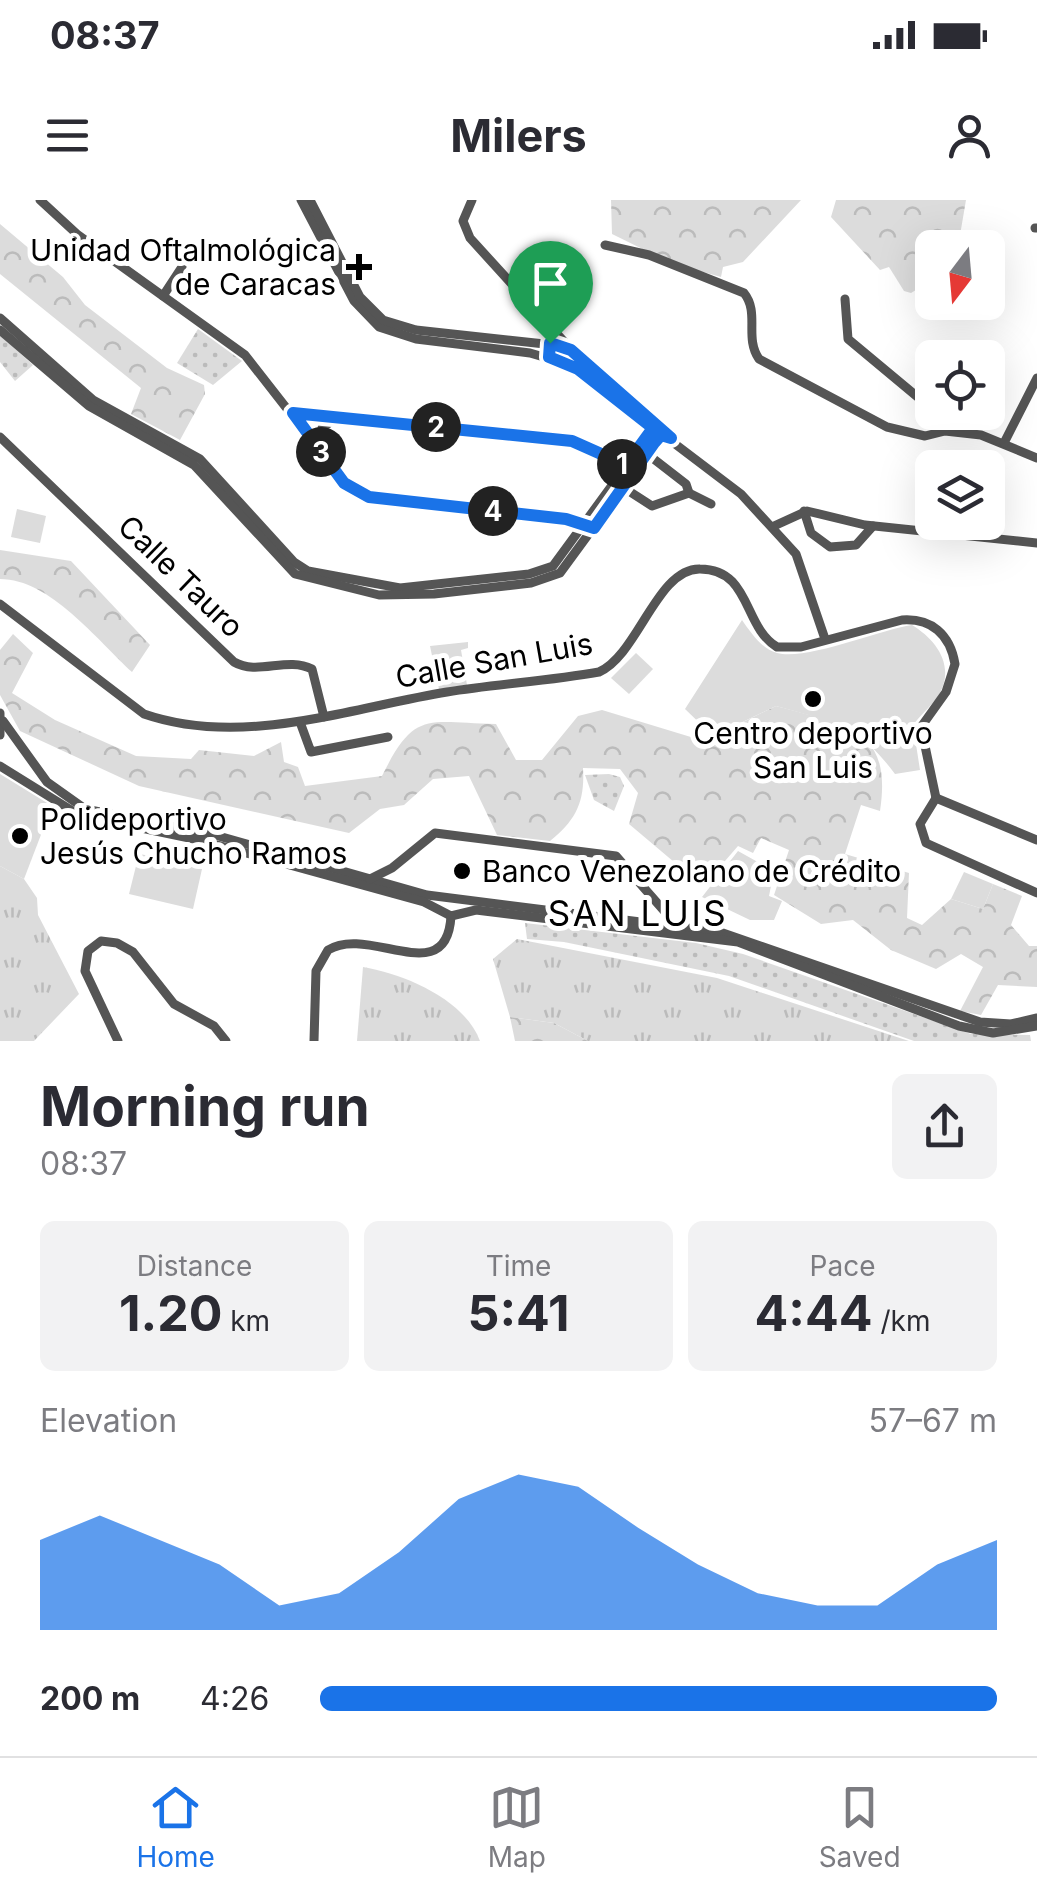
<!DOCTYPE html>
<meta charset="utf-8">
<style>
body{margin:0;font-family:Inter,sans-serif;background:#f2f2f3;color:#2b2b33;height:100vh;display:flex;flex-direction:column;font-size:38px;white-space:nowrap}
*{box-sizing:border-box;margin:0}
p{font-size:32px;color:#7c7c81}
.icon{flex:none;width:55px;height:55px;fill:none;stroke:currentColor;stroke-width:2;stroke-linecap:round;stroke-linejoin:round}
.map{position:relative;height:841px;overflow:hidden}
.details{display:flex;flex-direction:column;background:#fff;flex:1}
.details>*{flex:none}
.needle{width:65px;rotate:196deg}
.fabs{position:absolute;left:915px;top:30px;display:grid;gap:20px}
.fabs a{display:grid;place-items:center;width:90px;height:90px;border-radius:15px;background:#fff;box-shadow:0 10px 40px #0002;font-size:50px}
.pin{position:absolute;display:grid;place-items:center;width:85px;height:85px;color:#fff;margin:-102px -42px;border-radius:50% 50% 50% 0;rotate:-45deg;box-shadow:0 0 10px #0007}
.pin .icon{rotate:45deg}
.km{position:absolute;width:50px;height:50px;margin:-25px;border-radius:50%;background:#222;color:#fff;font-size:28px;line-height:50px;text-align:center}
.round{display:grid;place-items:center;flex:none;width:105px;height:105px;border-radius:15px;background:#f2f2f3}
.overview{display:flex;align-items:center;justify-content:space-between;height:170px;padding:0 40px}
h1{font-size:55px;font-weight:700;line-height:75px}
.metrics{display:grid;grid-template-columns:repeat(3,1fr);gap:15px;height:170px;padding:10px 40px}
.metrics div{display:grid;align-content:center;border-radius:15px;background:#f2f2f3;text-align:center}
.metrics b{font-size:50px;font-weight:700}
.metrics small{font-size:28px;font-weight:400}
.metrics p{font-size:28px}
.chart{height:280px;padding:20px 40px}
.chart p{display:flex;justify-content:space-between}
.chart svg{width:100%;height:180px;margin-top:10px;fill:#1a73e8;opacity:.7}
ul{padding:0 40px;list-style:none;font-size:32px}
li{display:grid;grid-template-columns:160px 120px 1fr;align-items:center;height:75px}
li i{height:25px;border-radius:12px;background:#1a73e8}
.status{display:flex;justify-content:space-between;align-items:center;height:70px;padding:0 50px;background:#fff;direction:ltr}
.status svg{height:28px;fill:currentColor}
header{display:flex;justify-content:space-between;align-items:center;height:130px;padding:0 40px;background:#fff;font-size:45px;font-weight:700}
.menu{display:flex;justify-content:space-around;align-items:center;height:140px;border-top:2px solid #e1e1e2;background:#fff;font-size:28px;color:#7c7c81}
.menu a{display:grid;justify-items:center;gap:5px}
.menu .current{color:#1a73e8}
.map>svg:first-child{display:block}
</style>
<div class="status"><b>08:37</b><svg viewBox="0 0 49 12"><path d="M0 12V9h3v3zM5 12V6h3v6zM10 12V3h3v9zM15 12V0h3v12zM26 1h20v11H26zM47 4h2v5h-2z"/></svg></div>
<header><svg class="icon" aria-label="menu" viewBox="0 0 24 24"><path d="M4 6h16M4 12h16M4 18h16"/></svg>Milers<svg class="icon" aria-label="person" viewBox="0 0 24 24"><circle cx="12" cy="8" r="4"/><path d="M4 21q1-7 8-7t8 7"/></svg></header>
<div class="map">
<svg width="1037" height="841" viewBox="0 0 1037 841">
<defs>
<pattern id="grass-tufts" width="24" height="20" patternUnits="userSpaceOnUse" patternTransform="scale(2.5)"><rect width="24" height="20" fill="#dcdcdc"/><path d="M3 7l-1-3M5 7V3M7 7l1-3M15 17l-1-3M17 17v-4M19 17l1-3" fill="none" stroke="#bbb"/></pattern>
<pattern id="forest-crowns" width="20" height="18" patternUnits="userSpaceOnUse" patternTransform="scale(2.5)"><rect width="20" height="18" fill="#dcdcdc"/><path d="M2 6a3 3 0 1 1 6 0M12 15a3 3 0 1 1 6 0" fill="none" stroke="#bbb"/></pattern>
<pattern id="park-dots" width="8" height="8" patternUnits="userSpaceOnUse" patternTransform="scale(2.5)"><rect width="8" height="8" fill="#dcdcdc"/><path d="M2 2h.1M6 6h.1" fill="none" stroke="#bbb" stroke-width="1.8" stroke-linecap="round"/></pattern>
</defs>
<rect width="100%" height="100%" fill="#fff"/>
<g fill="url(#grass-tufts)">
<polygon points="0,666 24,679 37,698 38,715 79,794 34,841 0,841"/>
<polygon points="964,672 993,684 983,709 951,699"/>
<polygon points="517,739 717,778 909,841 588,841 554,823 510,817 493,759"/>
<path d="M363 767C405 774 465 800 480 841H357Z"/>
</g>
<g fill="url(#forest-crowns)">
<polygon points="611,0 801,0 743,62 723,67 721,77 671,63 612,34"/>
<polygon points="836,0 966,0 958,47 932,48 932,80 911,93 904,91 889,67 880,70 831,17"/>
<polygon points="0,24 63,77 85,105 167,168 204,185 205,194 180,240 131,214 141,188 0,74"/>
<path d="M0 350 71 361 150 445 132 472C97 440 50 379 0 379Z"/>
<path d="M13 434 33 453 12 493 55 520 136 556 191 559 199 550 254 556 281 542 284 562 298 567 305 586 382 576C415 509 427 523 496 524L516 560H542L578 516 602 510 704 541 776 506C844 525 893 526 880 611L861 605 845 654 909 673 907 718 922 725 951 699 983 709 993 684 1022 696 1011 725 1029 746H1037V787L998 785 981 815 960 811 983 767 961 754 936 769 891 750 853 720 821 724 774 695 789 650 761 638 753 653 738 646 712 676 674 662 629 624 638 593 620 569 583 568C585 602 576 620 550 641L497 635 469 576 433 579 404 605 380 609 349 633 139 586 20 531 0 495V450Z"/>
<polygon points="510,817 554,823 588,841 515,841"/>
</g>
<g fill="url(#park-dots)">
<polygon points="198,129 242,161 213,185 177,163"/>
<polygon points="0,135 33,165 15,181 0,162"/>
<polygon points="609,574 620,577 624,586 614,611 594,600 585,575"/>
<polygon points="525,723 696,743 743,754 971,834 1030,835 1031,841 914,841 729,776 564,742 527,739"/>
</g>
<g fill="#dcdcdc">
<polygon points="17,309 46,316 40,343 11,337"/>
<path d="M742 420C751 433 762 449 777 453 806 461 879 430 912 425 935 439 955 464 940 493 934 504 921 514 913 525L920 570 895 574C857 523 835 523 776 506L713 536 685 509Z"/>
<polygon points="468,442 468,448 461,450 467,485 439,489 430,446"/>
<polygon points="636,453 653,469 629,494 611,478"/>
<polygon points="0,574 52,606 24,679 0,666"/>
<polygon points="153,642 178,647 175,660 152,657 180,664 183,650 209,655 207,667 183,664 202,669 193,709 129,694 139,654 151,656"/>
<polygon points="738,651 774,671 769,696 782,701 774,720 750,720 702,697"/>
</g>
<g fill="none" stroke-linecap="round" stroke-linejoin="round">
<g stroke="#555" stroke-width="9">
<polyline points="40,0 78,35 245,155 345,283 379,300 586,323"/>
<polyline points="301,0 354,101 379,127 416,139 530,153 571,165 741,294 796,354 825,439"/>
<polyline points="310,0 360,97 383,120 416,130 563,146 659,225"/>
<polyline points="472,0 463,21 470,38 569,147"/>
<polyline points="1035,28 1037,28"/>
<path d="M605 45 649 55 744 93C760 113 744 137 759 159L887 227 925 236 945 231 981 235 1037 258"/>
<polyline points="163,96 182,67"/>
<polyline points="845,99 848,139 932,209"/>
<polyline points="0,118 93,200 200,259 294,362 308,371 400,388 529,374 553,366 657,224"/>
<polyline points="0,130 89,206 194,265 295,374 379,395 434,394 531,383 560,373 665,230"/>
<polyline points="293,213 572,241 628,266"/>
<path d="M0 237 234 462C258 476 287 456 312 469L324 517"/>
<polyline points="1004,243 1037,178"/>
<polyline points="320,249 322,228 336,218"/>
<polyline points="621,286 652,306 689,293 686,284 646,253"/>
<polyline points="689,293 711,304"/>
<polyline points="804,311 811,333 830,347 856,345 873,326"/>
<polyline points="774,326 807,311 865,325 1037,343"/>
<path d="M0 404 144 514C243 548 349 508 447 492 497 484 548 481 599 472 638 455 657 368 700 369 751 369 743 427 777 447H801L902 420C931 418 950 434 955 464L946 492 921 527 936 598"/>
<polyline points="0,513 0,535"/>
<polyline points="3,521 47,582 85,609 215,635 427,695 720,732 980,822 1011,824 1037,818"/>
<polyline points="300,522 311,552 388,537"/>
<polyline points="0,566 79,615 199,640 424,702 451,716 476,710 738,742 959,826 993,833 1037,826"/>
<polyline points="936,598 920,624 926,643 1037,693"/>
<polyline points="936,598 1037,640"/>
<polyline points="370,679 392,668 435,633 616,656 666,713 671,727"/>
<polyline points="118,841 85,771 88,751 101,741 117,743 133,752 174,804 214,826 226,841"/>
<path d="M314 841 316 771 328 750C369 724 447 791 451 716"/>
</g>
</g>
<g fill="none" stroke-linecap="round" stroke-linejoin="round">
<g stroke="#fff" stroke-width="20">
<polygon id="route" points="550,143 571,150 671,238 661,235 654,243 594,328 566,319 369,297 344,283 293,213 572,241 626,265 653,228 578,169 549,157"/>
</g>
<use href="#route" stroke="#1a73e8" stroke-width="12"/>
</g>
<g fill="#000" stroke="#fff" stroke-width="4">
<path d="M354 52h10v10h10v10h-10v10h-10v-10h-10v-10h10z"/>
<circle cx="813" cy="499" r="10"/>
<circle cx="20" cy="636" r="10"/>
<circle cx="462" cy="671" r="10"/>
</g>
<g text-anchor="middle" dominant-baseline="central" stroke-width="10" stroke-linejoin="round" paint-order="stroke">
<g font-size="30" fill="#000" stroke="#fff" text-anchor="start">
<text x="336" y="50" text-anchor="end">Unidad Oftalmológica<tspan x="336" dy="34">de Caracas</tspan></text>
<text x="813" y="533" text-anchor="middle">Centro deportivo<tspan x="813" dy="34">San Luis</tspan></text>
<text x="40" y="619">Polideportivo<tspan x="40" dy="34">Jesús Chucho Ramos</tspan></text>
<text x="482" y="671">Banco Venezolano de Crédito</text>
</g>
<g font-size="30" fill="#000" stroke="#fff">
<text transform="translate(181 376) rotate(44)">Calle Tauro</text>
<text transform="translate(494 460) rotate(-10)">Calle San Luis</text>
</g>
<g font-size="35" letter-spacing="2.5" fill="#000" stroke="#fff">
<text x="638" y="713">SAN LUIS</text>
</g>
</g>
</svg>
<div class="fabs">
<a><svg class="needle" viewBox="-14 -14 28 28"><path d="M0-13l5 13h-10z" fill="#e53935"/><path d="M0 13l5-13h-10z" fill="#7c7c81"/></svg></a>
<a><svg class="icon" aria-label="locate" viewBox="0 0 24 24"><circle cx="12" cy="12" r="6"/><path d="M12 2v4M12 18v4M2 12h4M18 12h4"/></svg></a>
<a><svg class="icon" aria-label="layers" viewBox="0 0 24 24"><path d="M12 4l9 5-9 5-9-5zM3 14l9 5 9-5"/></svg></a>
</div>
<div class="pin" style="left:550px;top:143px;background:#1e9e55"><svg class="icon" aria-label="arrive" viewBox="0 0 24 24"><path d="M6 21V4h12l-3 4 3 4H6"/></svg></div>
<b class="km" style="left:622px;top:264px">1</b>
<b class="km" style="left:436px;top:227px">2</b>
<b class="km" style="left:321px;top:252px">3</b>
<b class="km" style="left:493px;top:311px">4</b>
</div>
<section class="details">
<div class="overview"><div><h1>Morning run</h1><p>08:37</p></div><a class="round"><svg class="icon" aria-label="share" viewBox="0 0 24 24"><path d="M12 15V3M7 8l5-5 5 5M5 13v7h14v-7"/></svg></a></div>
<div class="metrics">
<div><p>Distance</p><b>1.20<small> km</small></b></div>
<div><p>Time</p><b>5:41</b></div>
<div><p>Pace</p><b>4:44<small> /km</small></b></div>
</div>
<div class="chart"><p><span>Elevation</span>57–67 m</p>
<svg viewBox="0 0 160 44" preserveAspectRatio="none"><path d="M0 44V22L10 16L20 22L30 28L40 38L50 35L60 25L70 12L80 6L90 9L100 19L110 28L120 35L130 38L140 38L150 28L160 22V44z"/></svg>
</div>
<ul>
<li><b>200 m</b>4:26<i style="width:100%"></i></li>
</ul>
</section>
<nav class="menu">
<a class="current"><svg class="icon" aria-label="home" viewBox="0 0 24 24"><path d="M3 11l9-7 9 7M6 9v11h12V9"/></svg>Home</a>
<a><svg class="icon" aria-label="map" viewBox="0 0 24 24"><path d="M3 6l6-2 6 2 6-2v14l-6 2-6-2-6 2zM9 4v14M15 6v14"/></svg>Map</a>
<a><svg class="icon" aria-label="saved" viewBox="0 0 24 24"><path d="M7 4h10v16l-5-4-5 4z"/></svg>Saved</a>
</nav>
